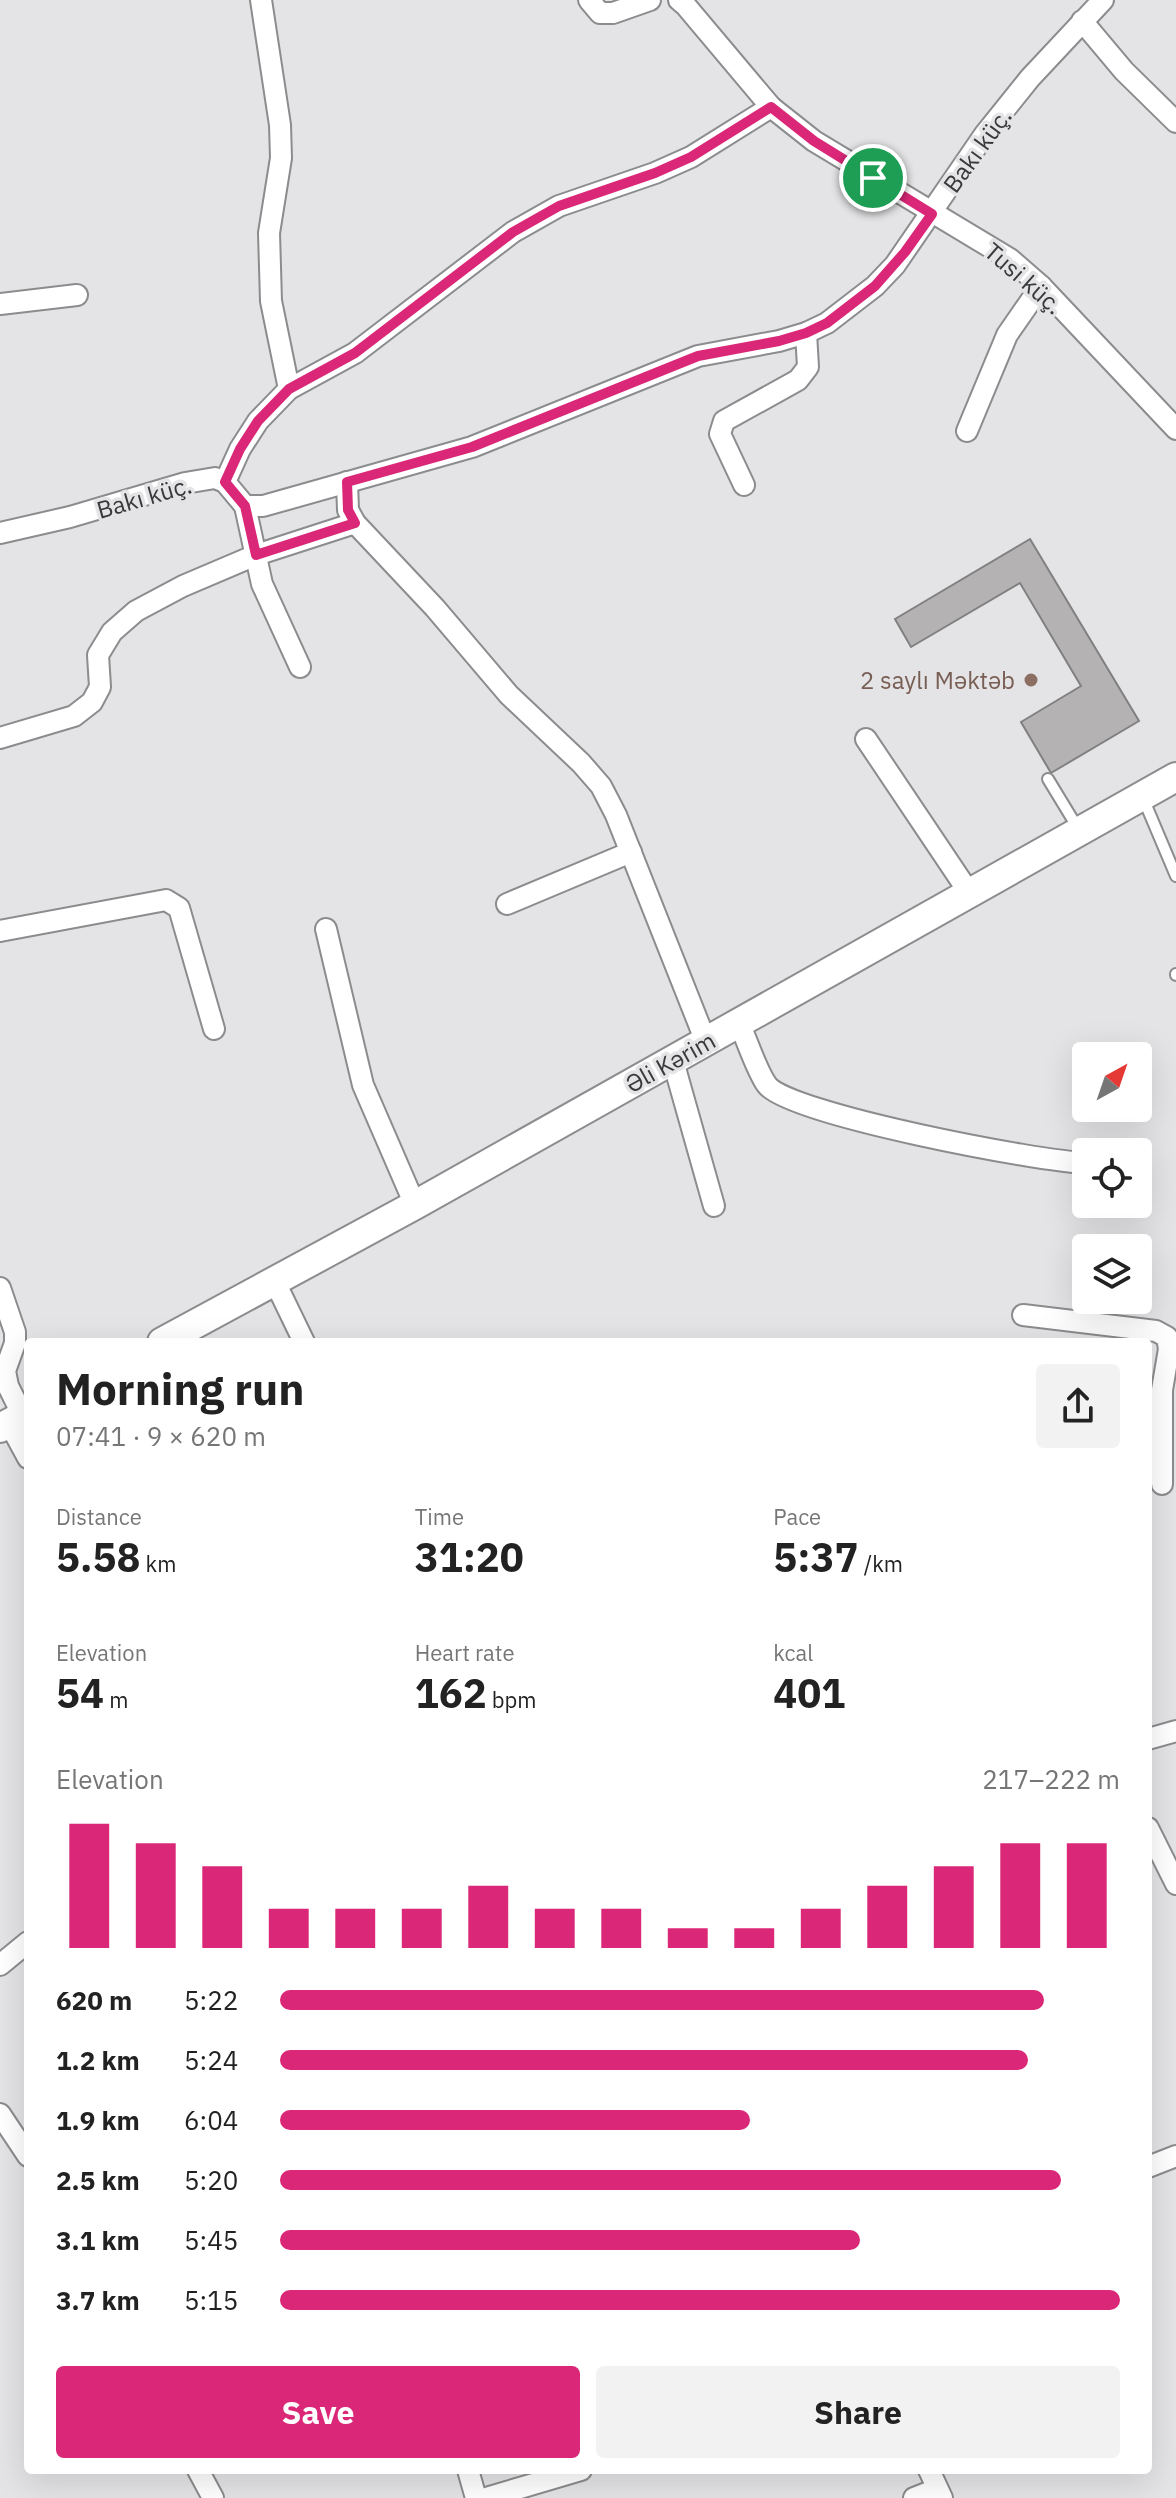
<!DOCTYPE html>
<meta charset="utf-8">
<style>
body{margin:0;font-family:"IBM Plex Sans",sans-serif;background:#f2f2f2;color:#222;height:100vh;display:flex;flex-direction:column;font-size:30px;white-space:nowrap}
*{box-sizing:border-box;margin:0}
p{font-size:26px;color:#767676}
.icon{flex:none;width:44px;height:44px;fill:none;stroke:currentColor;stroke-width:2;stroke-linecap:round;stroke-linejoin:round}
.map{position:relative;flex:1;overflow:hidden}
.panel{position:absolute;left:24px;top:1338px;width:1128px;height:1136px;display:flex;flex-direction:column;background:#fff;border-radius:8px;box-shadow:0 8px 32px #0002}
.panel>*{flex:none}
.needle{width:52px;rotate:40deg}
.buttons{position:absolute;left:1072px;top:1042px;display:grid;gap:16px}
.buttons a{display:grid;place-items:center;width:80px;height:80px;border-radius:8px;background:#fff;box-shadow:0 8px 32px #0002;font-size:40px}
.pin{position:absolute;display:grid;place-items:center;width:68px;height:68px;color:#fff;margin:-34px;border:4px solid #fff;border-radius:50%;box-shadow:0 2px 8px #0007}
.round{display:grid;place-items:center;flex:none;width:84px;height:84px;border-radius:8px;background:#f2f2f2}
.headline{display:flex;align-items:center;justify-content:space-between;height:136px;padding:0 32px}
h1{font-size:44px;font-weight:700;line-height:60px}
.metrics{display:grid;grid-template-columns:repeat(3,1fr);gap:12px;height:136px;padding:8px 32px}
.metrics div{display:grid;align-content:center}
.metrics b{font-size:40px;font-weight:700}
.metrics small{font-size:22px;font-weight:400}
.metrics p{font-size:22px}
.chart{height:224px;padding:16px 32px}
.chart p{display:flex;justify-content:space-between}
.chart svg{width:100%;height:144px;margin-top:8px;stroke:#db2777;stroke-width:6}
.action{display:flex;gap:16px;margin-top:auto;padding:16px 32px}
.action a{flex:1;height:92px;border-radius:8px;background:#db2777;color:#fff;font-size:32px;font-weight:700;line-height:92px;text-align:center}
.action a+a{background:#f2f2f2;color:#222}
ul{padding:0 32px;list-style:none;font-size:26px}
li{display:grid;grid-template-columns:128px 96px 1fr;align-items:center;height:60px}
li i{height:20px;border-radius:10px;background:#db2777}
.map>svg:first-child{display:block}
</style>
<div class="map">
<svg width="1176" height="2498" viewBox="0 0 1176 2498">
<rect width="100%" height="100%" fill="#e4e4e6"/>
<polygon fill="#b4b2b3" stroke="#818081" stroke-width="2" points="1030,539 1139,721 1051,773 1021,722 1081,686 1020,583 911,647 895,619"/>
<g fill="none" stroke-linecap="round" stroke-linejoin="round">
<g stroke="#8b8c8d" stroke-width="14">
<g id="lane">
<polyline points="1048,779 1079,830"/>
<polyline points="1143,798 1176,876"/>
<polyline points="1176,974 1176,975"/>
</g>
</g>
<g stroke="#8b8c8d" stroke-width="24">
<g id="street">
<polyline points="261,0 280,125 281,158 269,233 271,301 289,389"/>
<polyline points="589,0 600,13 613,13 650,0"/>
<polyline points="679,0 686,6 771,107"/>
<polyline points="1082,21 1124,71 1176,122"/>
<polyline points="0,304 77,295"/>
<polyline points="967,431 1007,335 1041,286"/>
<polyline points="225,482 240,449 258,421 289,389 355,353 513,232 559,206 655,173 691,157 771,107 814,141 1010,259 1041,286 1176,429"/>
<polyline points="347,482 348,510 355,523 435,608 509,695 581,763 601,786 616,815 706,1042"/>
<polyline points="744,485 720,434 724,421 798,380 808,367 806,333"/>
<polyline points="245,506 262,584 300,667"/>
<polyline points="0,533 70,517 185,483 215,478 225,482 245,506 263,506 472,447 698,356 779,341 806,333 827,323 875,286 895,265 985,134 1030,78 1103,0"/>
<polyline points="0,738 74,716 92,702 100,687 98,655 112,632 136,611 183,586 256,555 355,523"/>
<polyline points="866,739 970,894"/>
<polyline points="507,904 631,852"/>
<polyline points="326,929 363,1085 415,1205"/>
<polyline points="0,931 166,900 179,908 214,1029"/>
<path d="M739 1023C747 1040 757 1072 767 1085 788 1114 1041 1162 1086 1163"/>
<polyline points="673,1061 714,1206"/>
<polyline points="275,1282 304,1342"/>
<polyline points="0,1288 15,1332 15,1343 5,1371 8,1386 23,1416"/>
<polyline points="1023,1315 1156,1331 1167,1337 1169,1349 1162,1390 1162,1484"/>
<polyline points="9,1423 28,1458"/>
<polyline points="1148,1739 1176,1731"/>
<polyline points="1148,1828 1176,1884"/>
<polyline points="0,1965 28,1942"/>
<polyline points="0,2114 28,2156"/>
<polyline points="1148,2167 1176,2156"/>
<polyline points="198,2470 213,2498"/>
<polyline points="468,2470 476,2498"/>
<polyline points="929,2470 942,2498"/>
<polyline points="486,2498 581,2470"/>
<polyline points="914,2498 937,2489"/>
</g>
</g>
<g stroke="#8b8c8d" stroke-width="32">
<g id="secondary">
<polyline points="162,1342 415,1205 1176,777"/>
<polyline points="0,1428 28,1413"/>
</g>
</g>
<use href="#lane" stroke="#fff" stroke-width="10"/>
<use href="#street" stroke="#fff" stroke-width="20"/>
<use href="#secondary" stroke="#fff" stroke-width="28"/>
</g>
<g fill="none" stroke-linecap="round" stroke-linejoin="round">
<g stroke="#fff" stroke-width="16">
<polygon id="route" points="771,107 814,141 932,214 905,252 875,286 827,323 806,333 779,341 698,356 472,447 347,482 348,510 355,523 256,555 245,506 225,482 240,449 258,421 289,389 355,353 513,232 559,206 655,173 691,157"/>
</g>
<use href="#route" stroke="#db2777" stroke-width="10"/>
</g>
<circle fill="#8d6e63" stroke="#e4e4e6" stroke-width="3" cx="1031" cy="680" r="8"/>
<g text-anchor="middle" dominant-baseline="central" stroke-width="7" stroke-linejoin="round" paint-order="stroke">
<g font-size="24" fill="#383939" stroke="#e4e4e6">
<text transform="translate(977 150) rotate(-54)">Bakı küç.</text>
<text transform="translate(1024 278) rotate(41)">Tusi küç.</text>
<text transform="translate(144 497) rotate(-16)">Bakı küç.</text>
<text transform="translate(670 1062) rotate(-29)">Əli Kərim</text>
</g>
<g font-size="24" fill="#785e54" stroke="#e4e4e6" text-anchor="end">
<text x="1015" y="680">2 saylı Məktəb</text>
</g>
</g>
</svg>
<div class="buttons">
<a><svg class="needle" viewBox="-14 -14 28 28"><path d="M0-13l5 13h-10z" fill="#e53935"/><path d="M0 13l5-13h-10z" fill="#767676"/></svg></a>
<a><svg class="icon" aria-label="locate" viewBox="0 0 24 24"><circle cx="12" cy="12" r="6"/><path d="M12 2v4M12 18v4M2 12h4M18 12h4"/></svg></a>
<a><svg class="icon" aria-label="layers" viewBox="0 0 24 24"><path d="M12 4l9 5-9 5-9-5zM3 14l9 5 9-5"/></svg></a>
</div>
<div class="pin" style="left:873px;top:178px;background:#1e9e55"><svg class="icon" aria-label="arrive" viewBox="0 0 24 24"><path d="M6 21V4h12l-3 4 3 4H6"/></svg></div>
<section class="panel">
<div class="headline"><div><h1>Morning run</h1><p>07:41 · 9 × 620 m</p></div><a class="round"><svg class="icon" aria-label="share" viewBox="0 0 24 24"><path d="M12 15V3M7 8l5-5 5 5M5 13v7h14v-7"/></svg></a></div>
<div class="metrics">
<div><p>Distance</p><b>5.58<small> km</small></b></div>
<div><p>Time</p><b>31:20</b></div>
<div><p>Pace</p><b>5:37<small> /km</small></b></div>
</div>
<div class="metrics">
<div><p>Elevation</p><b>54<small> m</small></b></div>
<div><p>Heart rate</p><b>162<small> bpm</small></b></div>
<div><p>kcal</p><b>401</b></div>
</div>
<div class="chart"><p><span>Elevation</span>217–222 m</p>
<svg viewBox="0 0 160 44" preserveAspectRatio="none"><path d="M5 44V6M15 44V12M25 44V19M35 44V32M45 44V32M55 44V32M65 44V25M75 44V32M85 44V32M95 44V38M105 44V38M115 44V32M125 44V25M135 44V19M145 44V12M155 44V12"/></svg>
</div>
<ul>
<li><b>620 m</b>5:22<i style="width:91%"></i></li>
<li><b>1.2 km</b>5:24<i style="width:89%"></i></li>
<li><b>1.9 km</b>6:04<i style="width:56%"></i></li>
<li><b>2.5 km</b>5:20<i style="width:93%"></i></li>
<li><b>3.1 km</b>5:45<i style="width:69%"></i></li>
<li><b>3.7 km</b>5:15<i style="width:100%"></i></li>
</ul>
<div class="action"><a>Save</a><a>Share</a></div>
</section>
</div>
